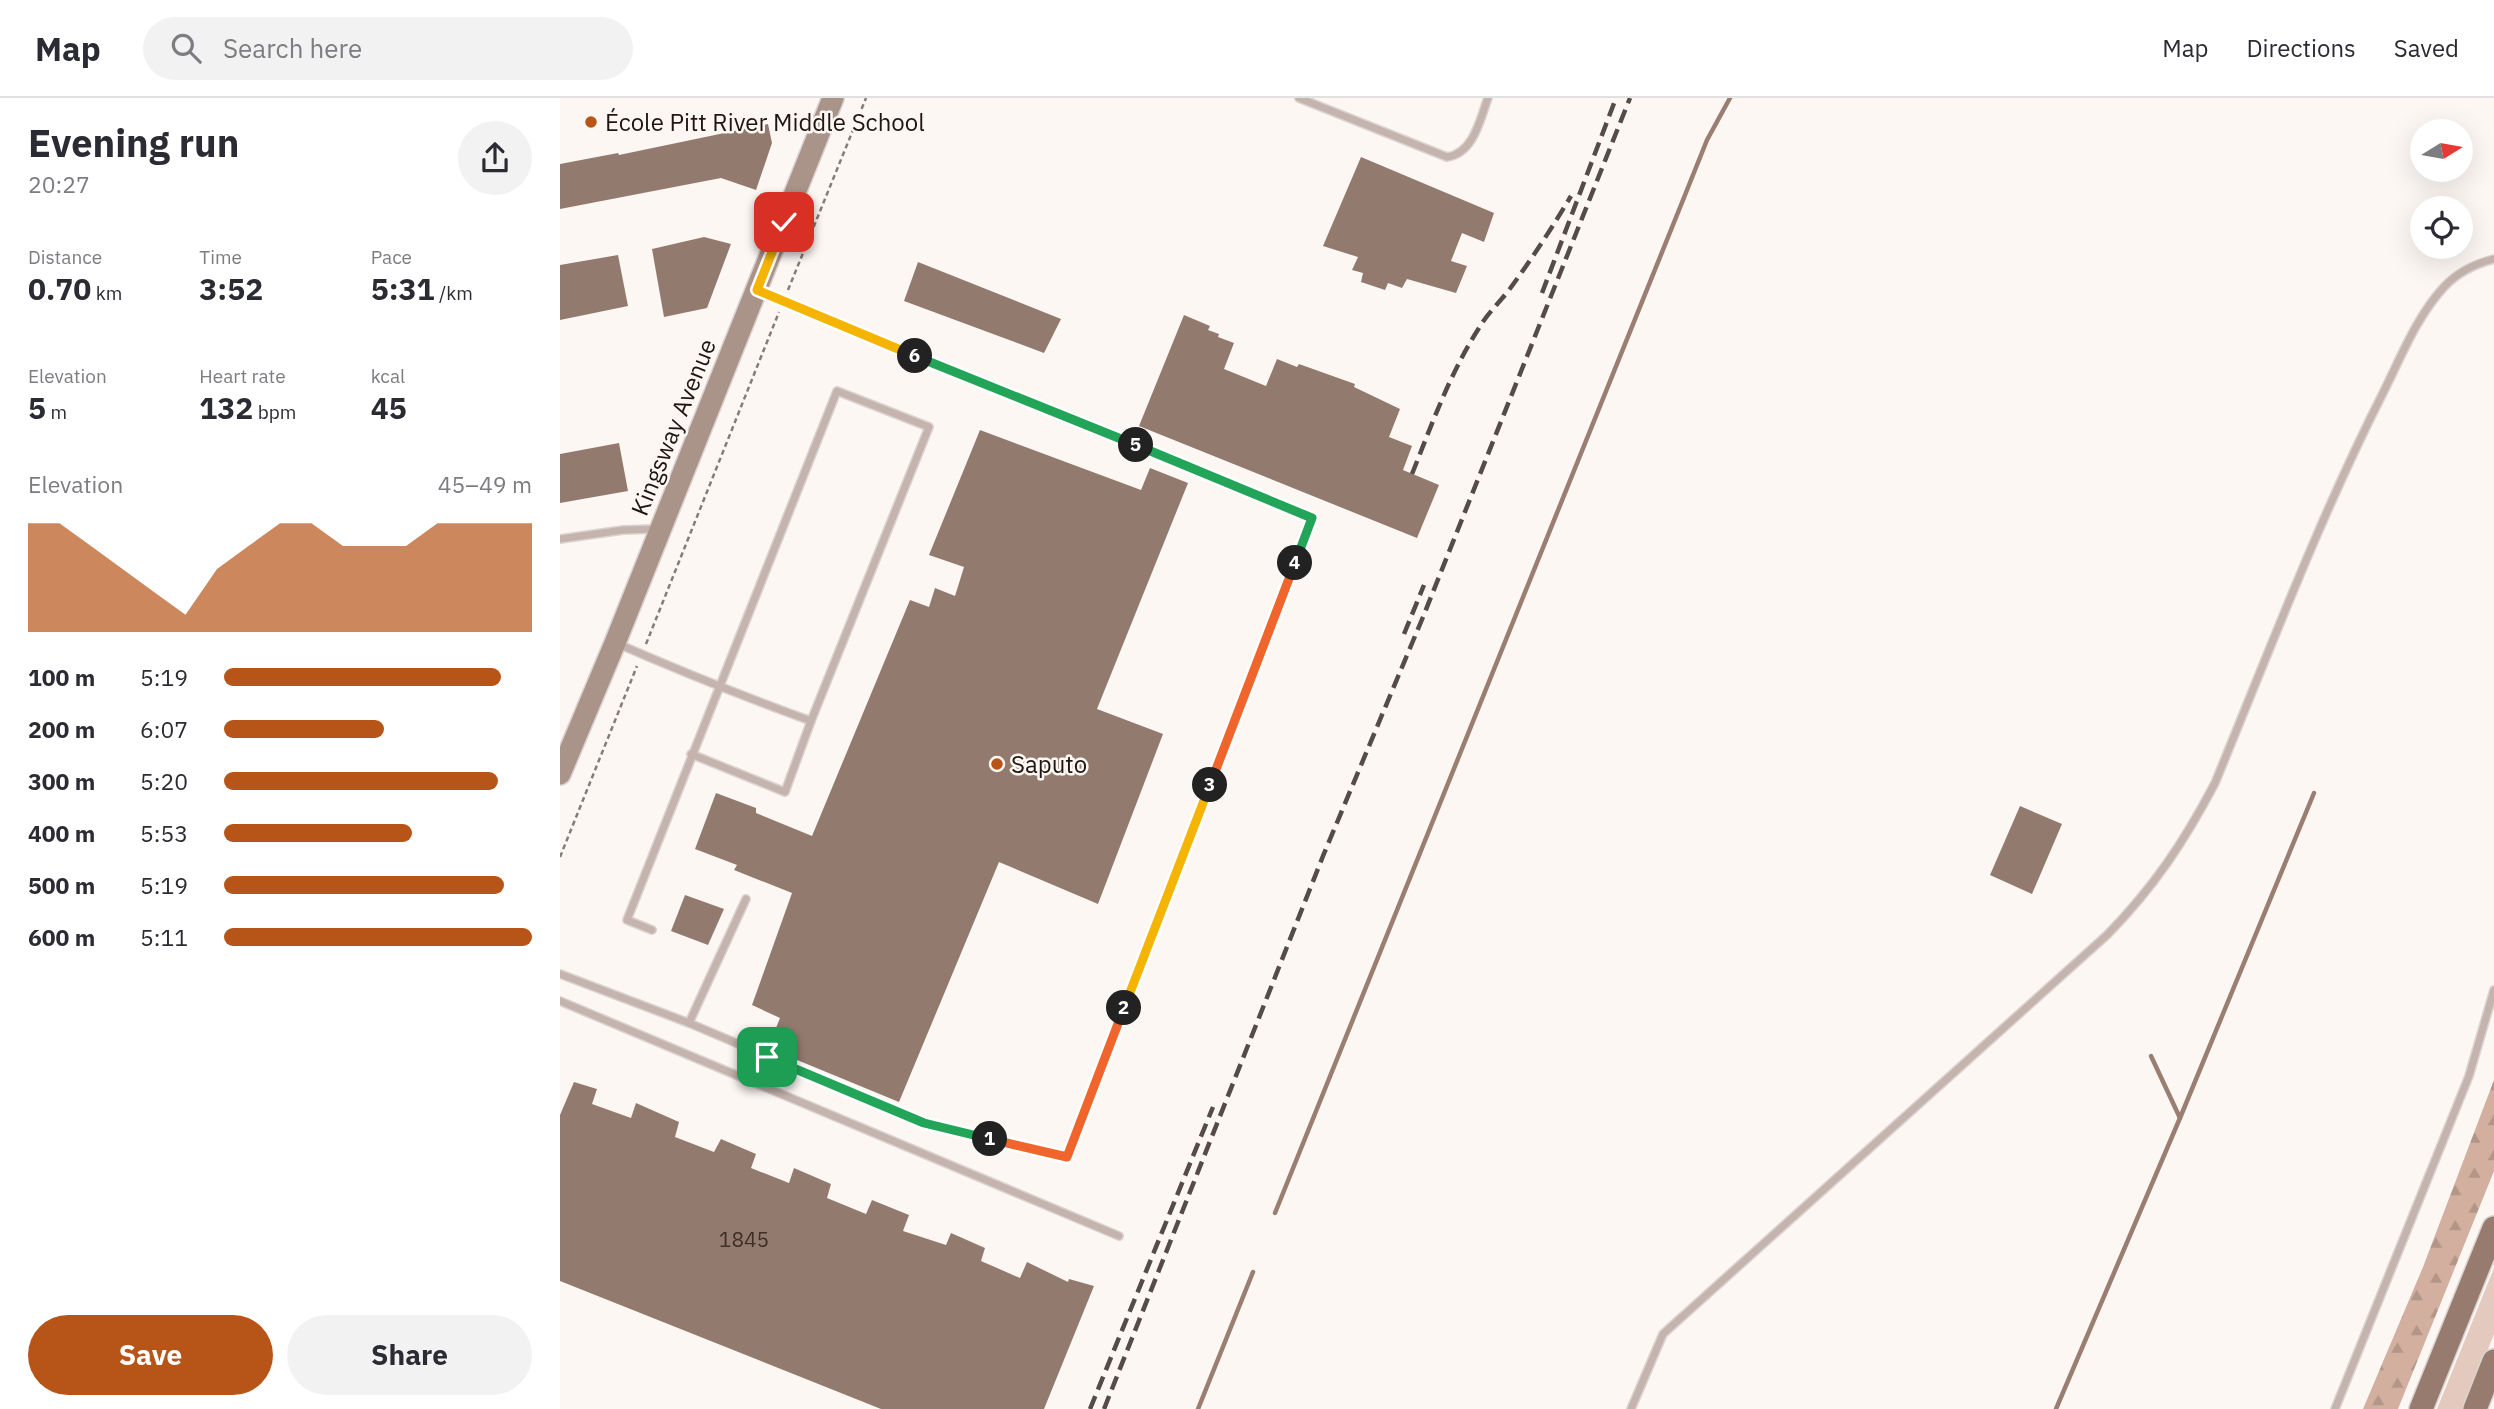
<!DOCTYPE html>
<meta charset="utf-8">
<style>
body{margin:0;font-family:"IBM Plex Sans",sans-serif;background:#f2f2f3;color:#2b2b33;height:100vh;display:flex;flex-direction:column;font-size:26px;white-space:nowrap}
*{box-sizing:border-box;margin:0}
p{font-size:23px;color:#7c7c81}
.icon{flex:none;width:38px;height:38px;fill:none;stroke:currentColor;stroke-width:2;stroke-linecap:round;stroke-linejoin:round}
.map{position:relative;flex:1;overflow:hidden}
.details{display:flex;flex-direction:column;background:#fff;width:560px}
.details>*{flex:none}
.needle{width:46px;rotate:79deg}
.buttons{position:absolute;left:1850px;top:21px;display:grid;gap:14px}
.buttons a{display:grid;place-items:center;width:63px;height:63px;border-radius:50%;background:#fff;box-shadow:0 7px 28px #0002;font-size:35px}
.pin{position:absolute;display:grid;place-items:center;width:60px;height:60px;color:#fff;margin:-30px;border-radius:14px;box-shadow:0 4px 10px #0006}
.km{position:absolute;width:35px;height:35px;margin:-18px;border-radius:50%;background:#222;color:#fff;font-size:19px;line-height:35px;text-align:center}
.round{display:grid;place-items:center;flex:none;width:74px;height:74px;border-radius:37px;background:#f2f2f3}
.head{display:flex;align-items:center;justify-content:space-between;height:119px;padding:0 28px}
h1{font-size:38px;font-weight:800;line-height:52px}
.metrics{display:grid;grid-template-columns:repeat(3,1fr);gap:10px;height:119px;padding:7px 28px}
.metrics div{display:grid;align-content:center}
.metrics b{font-size:30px;font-weight:800}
.metrics small{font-size:19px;font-weight:400}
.metrics p{font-size:19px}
.chart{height:196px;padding:14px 28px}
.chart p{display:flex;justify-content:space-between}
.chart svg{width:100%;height:126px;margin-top:7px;fill:#b75519;opacity:.7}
.action{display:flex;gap:14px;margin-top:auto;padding:14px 28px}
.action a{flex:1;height:80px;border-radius:42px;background:#b75519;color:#fff;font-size:28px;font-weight:800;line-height:80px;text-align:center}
.action a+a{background:#f2f2f3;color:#2b2b33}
ul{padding:0 28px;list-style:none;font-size:23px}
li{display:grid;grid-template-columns:112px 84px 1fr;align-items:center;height:52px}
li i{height:18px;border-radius:9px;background:#b75519}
header{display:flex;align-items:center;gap:42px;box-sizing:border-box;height:98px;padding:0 35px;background:#fff;border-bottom:2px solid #e1e1e2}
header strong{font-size:33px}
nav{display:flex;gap:38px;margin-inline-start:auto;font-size:24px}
.search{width:490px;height:63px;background:#f2f2f3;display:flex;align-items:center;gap:18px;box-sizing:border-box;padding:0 24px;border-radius:38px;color:#7c7c81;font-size:26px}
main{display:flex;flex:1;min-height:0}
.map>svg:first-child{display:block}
</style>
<header>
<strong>Map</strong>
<div class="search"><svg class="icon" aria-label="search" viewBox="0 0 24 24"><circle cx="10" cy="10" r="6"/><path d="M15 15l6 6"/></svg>Search here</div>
<nav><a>Map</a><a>Directions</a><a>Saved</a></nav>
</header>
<main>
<section class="details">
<div class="head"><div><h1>Evening run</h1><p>20:27</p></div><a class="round"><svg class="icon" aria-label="share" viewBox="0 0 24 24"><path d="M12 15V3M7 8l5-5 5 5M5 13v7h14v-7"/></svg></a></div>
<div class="metrics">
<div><p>Distance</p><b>0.70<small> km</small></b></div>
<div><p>Time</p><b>3:52</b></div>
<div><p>Pace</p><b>5:31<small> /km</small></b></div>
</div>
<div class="metrics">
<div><p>Elevation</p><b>5<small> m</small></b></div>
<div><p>Heart rate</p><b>132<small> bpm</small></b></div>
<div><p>kcal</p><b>45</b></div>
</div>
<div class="chart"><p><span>Elevation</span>45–49 m</p>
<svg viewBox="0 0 160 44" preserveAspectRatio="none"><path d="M0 44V6L10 6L20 14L30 22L40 30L50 38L60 22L70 14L80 6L90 6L100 14L110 14L120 14L130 6L140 6L150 6L160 6V44z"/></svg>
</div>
<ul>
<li><b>100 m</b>5:19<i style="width:90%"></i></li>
<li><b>200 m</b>6:07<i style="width:52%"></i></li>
<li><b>300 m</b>5:20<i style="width:89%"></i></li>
<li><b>400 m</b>5:53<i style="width:61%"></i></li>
<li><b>500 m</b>5:19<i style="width:91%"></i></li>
<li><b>600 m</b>5:11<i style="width:100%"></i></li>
</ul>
<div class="action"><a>Save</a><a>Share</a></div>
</section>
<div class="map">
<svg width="1934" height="1311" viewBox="0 0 1934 1311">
<defs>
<pattern id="forest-firs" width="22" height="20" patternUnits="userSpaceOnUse" patternTransform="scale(1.75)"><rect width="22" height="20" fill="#d2af9f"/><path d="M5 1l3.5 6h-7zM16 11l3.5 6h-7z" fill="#b49688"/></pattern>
</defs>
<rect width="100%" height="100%" fill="#fdf7f4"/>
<polygon fill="#e4cabe" points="1934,1170 1934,1236 1906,1307 1904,1311 1877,1311"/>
<polygon fill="url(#forest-firs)" points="1934,982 1934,1073 1838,1311 1803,1311 1863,1169"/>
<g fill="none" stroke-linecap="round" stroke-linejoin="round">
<g stroke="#9a7e72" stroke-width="4.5">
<polyline points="1591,958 1620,1020"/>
<polyline points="715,1115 1121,107 1147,42 1170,0"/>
<polyline points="638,1311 693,1174"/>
<polyline points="1496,1311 1620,1020 1754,695"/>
</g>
</g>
<g fill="#937a6e">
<polygon points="208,26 212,45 196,92 161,80 0,111 0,66 58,55 59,57"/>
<polygon points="801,59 934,115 924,144 902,135 891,163 907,168 896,195 847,181 842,190 828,185 825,192 801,184 803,175 792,172 798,159 763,148"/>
<polygon points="144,139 171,146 147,210 104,219 92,151"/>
<polygon points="58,157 68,208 0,222 0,167"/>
<polygon points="358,164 501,221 484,255 344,203"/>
<polygon points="624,217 650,228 648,232 659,236 658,239 674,245 664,271 706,288 717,261 737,269 739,266 795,286 794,289 840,311 829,339 852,348 843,372 879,387 857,440 579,328"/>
<polygon points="420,332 581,392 590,370 628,385 537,611 603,636 538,806 439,764 339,1004 208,950 220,920 192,907 232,795 174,772 177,767 135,751 156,695 196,710 196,715 252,738 350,502 369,509 375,490 395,498 404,469 369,457"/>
<polygon points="59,345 68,393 0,405 0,356"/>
<polygon points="1460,708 1502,726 1472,796 1430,777"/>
<polygon points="125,797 164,811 148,847 111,833"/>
<polygon points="14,984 37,991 32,1006 71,1020 76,1005 119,1024 115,1039 154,1054 161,1041 196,1056 191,1070 229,1085 234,1070 271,1086 267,1100 306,1116 312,1102 349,1117 343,1133 386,1147 391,1135 425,1150 421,1163 460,1180 467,1164 508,1184 509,1181 534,1188 484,1311 321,1311 0,1183 0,1017"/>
</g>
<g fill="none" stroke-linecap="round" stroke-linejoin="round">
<g stroke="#dad3d0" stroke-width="10">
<g id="lane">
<path d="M739 0 887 59C914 55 920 21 928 0"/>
<polyline points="0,441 63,432 96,431"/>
<path d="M56 545C120 573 185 599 251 623L369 329 277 293 67 822 92 832"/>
<polyline points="131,656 225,694 251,623"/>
<polyline points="0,876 129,925 364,1025 507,1059 752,420 197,192"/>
<polyline points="0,903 559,1138"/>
<polyline points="129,925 186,801"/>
<path d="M1071 1311 1103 1236 1547 837C1594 789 1624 744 1655 685 1709 554 1759 421 1823 295 1841 259 1857 218 1884 189 1898 174 1914 166 1934 161"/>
<polyline points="1775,1311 1909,978 1934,892"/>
</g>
</g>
<g stroke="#dad3d0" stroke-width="24">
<polyline id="secondary" points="0,676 55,545 273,0"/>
</g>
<g stroke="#dad3d0" stroke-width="26">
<g id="primary">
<polyline points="1861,1311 1934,1130"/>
<polyline points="1915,1311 1934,1263"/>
</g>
</g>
<g stroke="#847c78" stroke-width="2.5" stroke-dasharray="5 3.5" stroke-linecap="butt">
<polyline points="228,192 306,0"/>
<polyline points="86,546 219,214"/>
<polyline points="0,759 77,568"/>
</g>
<use href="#lane" stroke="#c4b4ad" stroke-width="7"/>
<use href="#secondary" stroke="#aa9388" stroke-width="21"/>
<use href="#primary" stroke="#977b6e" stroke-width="23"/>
<g stroke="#554c47" stroke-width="4.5" stroke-dasharray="14 7" stroke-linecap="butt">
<polyline points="982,195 1056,0"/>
<path d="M852 376C872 326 890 275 919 230 927 216 939 205 949 192 971 162 992 130 1011 98"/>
<polyline points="844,536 864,487"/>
<polyline points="530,1311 653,1009"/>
<polyline points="544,1311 763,758 863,519 1070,0"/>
</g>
</g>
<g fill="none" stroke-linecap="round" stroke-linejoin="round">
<g stroke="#fff" stroke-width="14">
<polyline id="split-1" points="207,959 364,1025 430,1041"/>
</g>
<g stroke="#fff" stroke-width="14">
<polyline id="split-2" points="430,1041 507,1059 564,910"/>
</g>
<g stroke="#fff" stroke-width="14">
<polyline id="split-3" points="564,910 650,687"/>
</g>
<g stroke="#fff" stroke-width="14">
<polyline id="split-4" points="650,687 735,465"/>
</g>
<g stroke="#fff" stroke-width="14">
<polyline id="split-5" points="576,347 752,420 735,465"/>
</g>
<g stroke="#fff" stroke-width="14">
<polyline id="split-6" points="355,258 576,347"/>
</g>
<g stroke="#fff" stroke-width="14">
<polyline id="split-7" points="224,124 197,192 355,258"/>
</g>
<use href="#split-1" stroke="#22a559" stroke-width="9"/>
<use href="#split-2" stroke="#f0652b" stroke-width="9"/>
<use href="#split-3" stroke="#f5b400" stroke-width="9"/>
<use href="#split-4" stroke="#f0652b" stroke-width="9"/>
<use href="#split-5" stroke="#22a559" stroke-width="9"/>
<use href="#split-6" stroke="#22a559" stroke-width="9"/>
<use href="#split-7" stroke="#f5b400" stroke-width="9"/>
</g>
<g fill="#b75519" stroke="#fdf7f4" stroke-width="2.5">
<circle cx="31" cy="24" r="7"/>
<circle cx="437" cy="666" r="7"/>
</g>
<g text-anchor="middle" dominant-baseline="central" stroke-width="5" stroke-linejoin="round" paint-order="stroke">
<g font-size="21" fill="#3d2f28">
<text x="184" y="1141">1845</text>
</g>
<g font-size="24" fill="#201611" stroke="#fdf7f4" text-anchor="start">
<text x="45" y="24">École Pitt River Middle School</text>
<text x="451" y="666">Saputo</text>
</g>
<g font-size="24" fill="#201611" stroke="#fdf7f4">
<text transform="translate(113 329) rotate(-68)">Kingsway Avenue</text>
</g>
</g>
</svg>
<div class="buttons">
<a><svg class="needle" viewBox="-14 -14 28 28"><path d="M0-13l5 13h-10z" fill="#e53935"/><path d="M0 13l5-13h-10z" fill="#7c7c81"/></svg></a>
<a><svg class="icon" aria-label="locate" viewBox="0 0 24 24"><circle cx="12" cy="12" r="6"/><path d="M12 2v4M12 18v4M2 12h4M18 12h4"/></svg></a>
</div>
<div class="pin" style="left:207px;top:959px;background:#1e9e55"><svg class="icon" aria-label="arrive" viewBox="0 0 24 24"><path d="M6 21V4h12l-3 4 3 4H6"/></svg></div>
<div class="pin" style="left:224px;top:124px;background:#d93025"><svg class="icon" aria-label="check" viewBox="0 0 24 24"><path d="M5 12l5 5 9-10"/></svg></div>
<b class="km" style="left:430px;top:1041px">1</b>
<b class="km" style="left:564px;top:910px">2</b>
<b class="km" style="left:650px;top:687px">3</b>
<b class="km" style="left:735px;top:465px">4</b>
<b class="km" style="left:576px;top:347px">5</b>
<b class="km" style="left:355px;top:258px">6</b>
</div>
</main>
